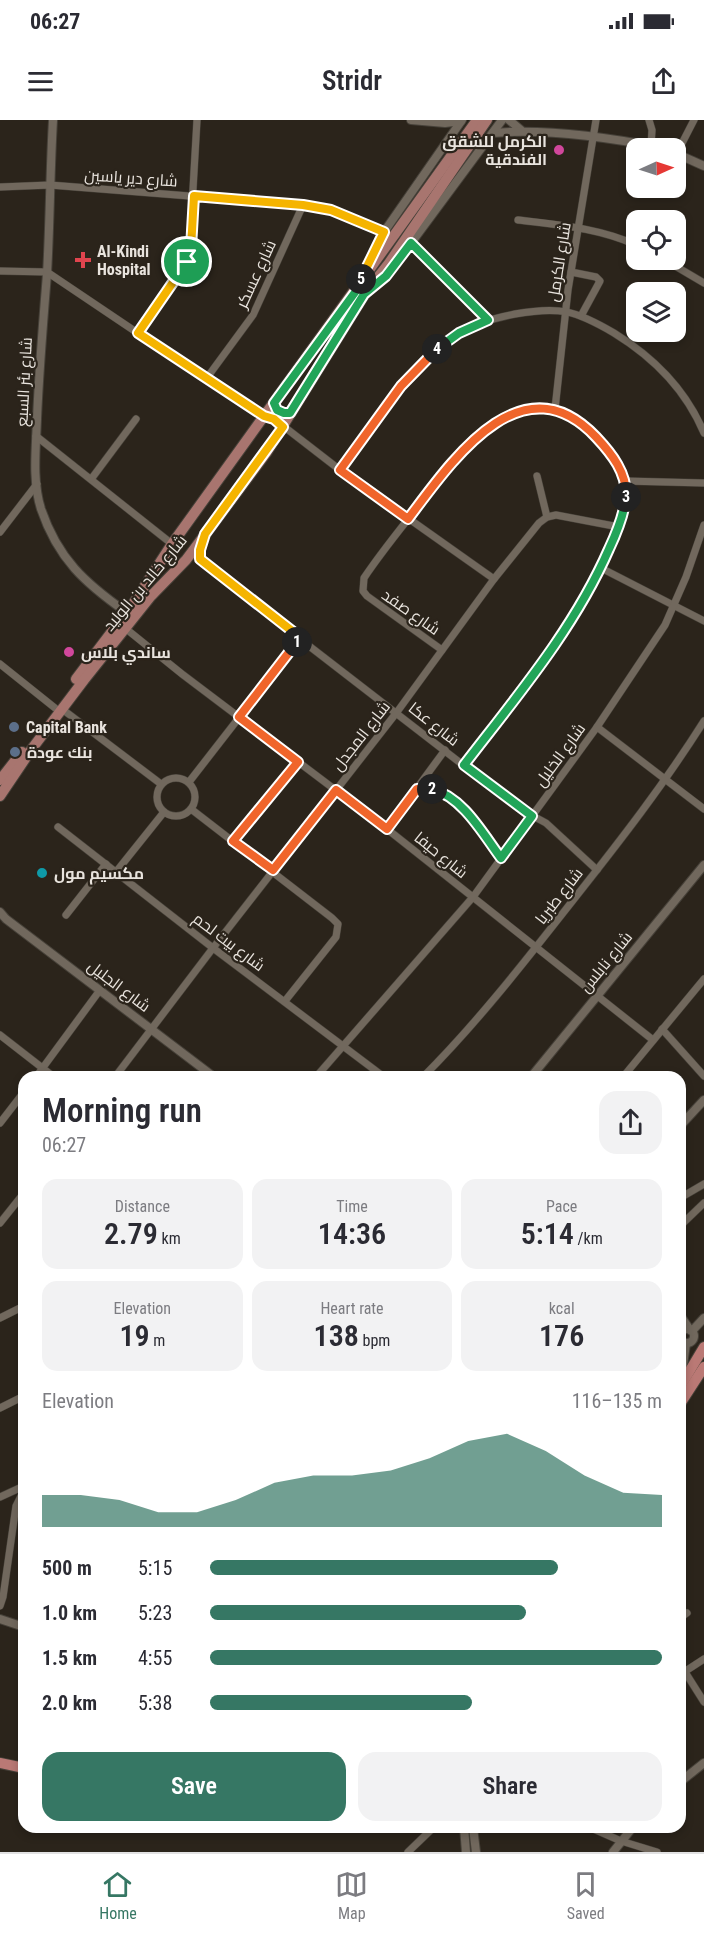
<!DOCTYPE html>
<meta charset="utf-8">
<style>
body{margin:0;font-family:"Roboto Condensed",Cairo,sans-serif;background:#f2f2f3;color:#2b2b33;height:100vh;display:flex;flex-direction:column;font-size:22px;white-space:nowrap}
*{box-sizing:border-box;margin:0}
p{font-size:20px;color:#7c7c81}
.icon{flex:none;width:33px;height:33px;fill:none;stroke:currentColor;stroke-width:2;stroke-linecap:round;stroke-linejoin:round}
.map{position:relative;flex:1;overflow:hidden}
.side{position:absolute;left:18px;top:951px;width:668px;height:762px;display:flex;flex-direction:column;background:#fff;border-radius:18px;box-shadow:0 3px 9px #0003}
.side>*{flex:none}
.needle{width:39px;rotate:87deg}
.controls{position:absolute;left:626px;top:18px;display:grid;gap:12px}
.controls a{display:grid;place-items:center;width:60px;height:60px;border-radius:12px;background:#fff;box-shadow:0 3px 9px #0003;font-size:30px}
.pin{position:absolute;display:grid;place-items:center;width:51px;height:51px;color:#fff;margin:-26px;border:3px solid #fff;border-radius:50%;box-shadow:0 2px 6px #0007}
.km{position:absolute;width:30px;height:30px;margin:-15px;border-radius:50%;background:#222;color:#fff;font-size:16px;line-height:30px;text-align:center}
.round{display:grid;place-items:center;flex:none;width:63px;height:63px;border-radius:18px;background:#f2f2f3}
.overview{display:flex;align-items:center;justify-content:space-between;height:102px;padding:0 24px}
h1{font-size:33px;font-weight:600;line-height:45px}
.stats{display:grid;grid-template-columns:repeat(3,1fr);gap:9px;height:102px;padding:6px 24px}
.stats div{display:grid;align-content:center;border-radius:15px;background:#f2f2f3;text-align:center}
.stats b{font-size:30px;font-weight:600}
.stats small{font-size:16px;font-weight:400}
.stats p{font-size:16px}
.chart{height:168px;padding:12px 24px}
.chart p{display:flex;justify-content:space-between}
.chart svg{width:100%;height:108px;margin-top:6px;fill:#367764;opacity:.7}
.primary-button{display:flex;gap:12px;margin-top:auto;padding:12px 24px}
.primary-button a{flex:1;height:69px;border-radius:18px;background:#367764;color:#fff;font-size:24px;font-weight:600;line-height:69px;text-align:center}
.primary-button a+a{background:#f2f2f3;color:#2b2b33}
ul{padding:0 24px;list-style:none;font-size:20px}
li{display:grid;grid-template-columns:96px 72px 1fr;align-items:center;height:45px}
li i{height:15px;border-radius:8px;background:#367764}
.status{display:flex;justify-content:space-between;align-items:center;height:42px;padding:0 30px;background:#fff;direction:ltr}
.status svg{height:16px;fill:currentColor}
header{display:flex;justify-content:space-between;align-items:center;height:78px;padding:0 24px;background:#fff;font-size:27px;font-weight:600}
.dock{display:flex;justify-content:space-around;align-items:center;height:84px;border-top:2px solid #e1e1e2;background:#fff;font-size:16px;color:#7c7c81}
.dock a{display:grid;justify-items:center;gap:3px}
.dock .current{color:#367764}
.map>svg:first-child{display:block}
</style>
<div class="status"><b>06:27</b><svg viewBox="0 0 49 12"><path d="M0 12V9h3v3zM5 12V6h3v6zM10 12V3h3v9zM15 12V0h3v12zM26 1h20v11H26zM47 4h2v5h-2z"/></svg></div>
<header><svg class="icon" aria-label="menu" viewBox="0 0 24 24"><path d="M4 6h16M4 12h16M4 18h16"/></svg>Stridr<svg class="icon" aria-label="share" viewBox="0 0 24 24"><path d="M12 15V3M7 8l5-5 5 5M5 13v7h14v-7"/></svg></header>
<div class="map">
<svg width="704" height="1732" viewBox="0 0 704 1732">
<rect width="100%" height="100%" fill="#2b241b"/>
<g fill="none" stroke-linecap="round" stroke-linejoin="round">
<g stroke="#464139" stroke-width="8">
<g id="minor">
<polyline points="649,0 652,10 651,26"/>
<polyline points="677,33 694,0"/>
<path d="M0 67 50 65 303 85C332 90 357 99 384 112"/>
<path d="M518 100C558 105 599 108 636 125"/>
<polyline points="411,123 488,200"/>
<polyline points="665,140 704,163"/>
<polyline points="0,151 47,152 206,259 264,296 278,302 340,350 494,459"/>
<polyline points="571,152 596,157 600,161 581,196"/>
<polyline points="138,214 180,156 189,138 197,0"/>
<polyline points="206,259 253,195 303,85"/>
<polyline points="555,289 568,170 596,0"/>
<polyline points="36,316 172,424"/>
<path d="M340 350C373 305 409 242 459 213 476 203 495 198 515 194 559 186 575 190 614 213 653 237 686 270 704 313"/>
<polyline points="537,356 547,397"/>
<polyline points="92,358 136,299"/>
<polyline points="625,361 704,363"/>
<polyline points="0,412 37,364"/>
<polyline points="202,425 199,435 203,444 520,689 546,703 597,750"/>
<polyline points="601,448 704,501"/>
<polyline points="125,508 182,554 387,709 653,920"/>
<path d="M442 530 367 476 363 471 364 458C380 434 398 412 416 389 434 365 451 338 474 318 513 285 556 275 594 316 612 335 630 355 625 383 622 401 614 417 607 434 573 512 516 578 464 645"/>
<polyline points="0,544 55,588"/>
<polyline points="62,589 161,664"/>
<polyline points="597,607 704,689"/>
<circle cx="176" cy="677" r="19"/>
<polyline points="189,662 301,518"/>
<path d="M417 669C457 667 480 710 501 738"/>
<polyline points="191,689 332,798 338,804 336,817 285,881"/>
<polyline points="58,707 213,828 384,957"/>
<polyline points="387,709 445,630"/>
<polyline points="233,721 298,642"/>
<polyline points="116,752 164,692"/>
<polyline points="66,795 106,744"/>
<polyline points="662,909 704,956"/>
<polyline points="0,915 54,957"/>
<polyline points="36,957 100,870"/>
<polyline points="115,957 213,828 397,592 494,459 539,403 547,397 556,395 619,407"/>
<polyline points="316,957 473,777 597,607 665,505 686,457 704,405"/>
<path d="M423 957C478 902 526 840 574 779 620 721 665 663 704 601"/>
<polyline points="623,957 704,859"/>
<polyline points="0,1003 24,972"/>
<polyline points="680,1078 704,1064"/>
<polyline points="0,1103 24,1073"/>
<polyline points="680,1106 704,1083"/>
<polyline points="0,1198 24,1186"/>
<polyline points="0,1288 24,1276"/>
<polyline points="0,1377 24,1366"/>
<polyline points="0,1486 3,1477 16,1386 24,1370"/>
<polyline points="680,1498 687,1493"/>
<polyline points="680,1544 704,1582"/>
<polyline points="684,1552 704,1539"/>
<polyline points="589,1707 621,1721 657,1732"/>
<polyline points="408,1732 434,1707"/>
</g>
</g>
<g stroke="#464139" stroke-width="10">
<g id="tertiary">
<path d="M53 0C50 51 50 103 47 154 43 203 39 251 37 299 36 329 32 360 41 389 58 439 85 463 126 492"/>
<polyline points="411,0 445,3 461,1"/>
<polyline points="509,0 521,10"/>
<path d="M493 13C544 8 612 18 664 28"/>
<polyline points="675,33 704,46"/>
<polyline points="366,148 384,112 462,0"/>
<polyline points="376,165 386,156 411,123 502,0"/>
<polyline points="0,792 6,799 214,957"/>
<polyline points="531,957 704,745"/>
<polyline points="680,1006 704,980"/>
<polyline points="680,1195 690,1210"/>
<circle cx="687" cy="1216" r="7"/>
<polyline points="692,1211 704,1198"/>
<polyline points="685,1258 683,1245 686,1224"/>
<polyline points="0,1499 24,1507"/>
<polyline points="680,1662 704,1643"/>
<polyline points="464,1707 466,1732"/>
<polyline points="473,1707 476,1732"/>
<polyline points="613,1732 633,1707"/>
</g>
</g>
<g stroke="#464139" stroke-width="12">
<g id="primary">
<polyline points="76,559 135,481 172,424 477,0"/>
<polyline points="0,660 22,632"/>
<polyline points="0,676 31,630 84,560 151,476 186,440 266,333 364,175 389,143 487,0"/>
</g>
</g>
<g stroke="#464139" stroke-width="12">
<g id="trunk">
<polyline points="680,1267 704,1227"/>
<polyline points="680,1284 704,1247"/>
<polyline points="0,1643 24,1648"/>
</g>
</g>
<use href="#minor" stroke="#71685d" stroke-width="7"/>
<use href="#tertiary" stroke="#71685d" stroke-width="8"/>
<use href="#primary" stroke="#a8756f" stroke-width="10"/>
<use href="#trunk" stroke="#ba7975" stroke-width="10"/>
</g>
<g fill="none" stroke-linecap="round" stroke-linejoin="round">
<g stroke="#fff" stroke-width="12">
<polyline id="split-1" points="187,142 138,213 264,296 274,299 283,307 205,414 200,430 200,439 301,518 297,522"/>
</g>
<g stroke="#fff" stroke-width="12">
<polyline id="split-2" points="297,522 239,597 298,642 233,721 273,750 336,670 387,709 417,669 432,669"/>
</g>
<g stroke="#fff" stroke-width="12">
<path id="split-3" d="M432 669C463 677 483 714 501 738L532 696 464 645C517 576 574 509 609 429 617 412 624 395 626 377"/>
</g>
<g stroke="#fff" stroke-width="12">
<path id="split-4" d="M437 229 401 266 340 350 408 399C451 342 521 238 596 317 612 334 627 353 626 377"/>
</g>
<g stroke="#fff" stroke-width="12">
<polyline id="split-5" points="361,159 356,171 274,283 277,290 284,293 290,293 364,174 386,156 411,123 488,200 459,213 437,229"/>
</g>
<g stroke="#fff" stroke-width="12">
<polyline id="split-6" points="187,142 191,128 194,76 303,85 331,90 384,112 361,159"/>
</g>
<use href="#split-1" stroke="#f5b400" stroke-width="8"/>
<use href="#split-2" stroke="#f0652b" stroke-width="8"/>
<use href="#split-3" stroke="#22a559" stroke-width="8"/>
<use href="#split-4" stroke="#f0652b" stroke-width="8"/>
<use href="#split-5" stroke="#22a559" stroke-width="8"/>
<use href="#split-6" stroke="#f5b400" stroke-width="8"/>
</g>
<g fill="#d1479c" stroke="#2b241b" stroke-width="2">
<circle cx="559" cy="30" r="6"/>
<circle cx="69" cy="532" r="6"/>
</g>
<path fill="#e0444e" stroke="#2b241b" stroke-width="2" d="M80 131h6v6h6v6h-6v6h-6v-6h-6v-6h6z"/>
<g fill="#5c6f8a" stroke="#2b241b" stroke-width="2">
<circle cx="14" cy="607" r="6"/>
<circle cx="15" cy="632" r="6"/>
</g>
<circle fill="#0f9aa8" stroke="#2b241b" stroke-width="2" cx="42" cy="753" r="6"/>
<g text-anchor="middle" dominant-baseline="central" stroke-width="4.5" stroke-linejoin="round" paint-order="stroke">
<g font-size="16" font-weight="bold" fill="#e9e4de" stroke="#2b241b" text-anchor="start">
<text x="547" y="21" text-anchor="end">الكرمل للشقق<tspan x="547" dy="18">الفندقية</tspan></text>
<text x="97" y="131">Al-Kindi<tspan x="97" dy="18">Hospital</tspan></text>
<text x="81" y="532">ساندي بلاس</text>
<text x="26" y="607">Capital Bank</text>
<text x="27" y="632">بنك عودة</text>
<text x="54" y="753">مكسيم مول</text>
</g>
<g font-size="16" fill="#e9e4de" stroke="#2b241b">
<text transform="translate(131 58) rotate(4)">شارع دير ياسين</text>
<text transform="translate(559 142) rotate(-81)">شارع الكرمل</text>
<text transform="translate(256 154) rotate(-65)">شارع عسكر</text>
<text transform="translate(24 262) rotate(-87)">شارع بئر السبع</text>
<text transform="translate(145 463) rotate(-50)">شارع خالد بن الوليد</text>
<text transform="translate(411 492) rotate(35)">شارع صفد</text>
<text transform="translate(434 604) rotate(38)">شارع عكا</text>
<text transform="translate(361 616) rotate(-52)">شارع المجدل</text>
<text transform="translate(560 635) rotate(-54)">شارع الخليل</text>
<text transform="translate(441 735) rotate(39)">شارع حيفا</text>
<text transform="translate(559 776) rotate(-52)">شارع طبريا</text>
<text transform="translate(229 822) rotate(37)">شارع بيت لحم</text>
<text transform="translate(606 842) rotate(-51)">شارع نابلس</text>
<text transform="translate(119 866) rotate(37)">شارع الجليل</text>
</g>
</g>
</svg>
<div class="controls">
<a><svg class="needle" viewBox="-14 -14 28 28"><path d="M0-13l5 13h-10z" fill="#e53935"/><path d="M0 13l5-13h-10z" fill="#7c7c81"/></svg></a>
<a><svg class="icon" aria-label="locate" viewBox="0 0 24 24"><circle cx="12" cy="12" r="6"/><path d="M12 2v4M12 18v4M2 12h4M18 12h4"/></svg></a>
<a><svg class="icon" aria-label="layers" viewBox="0 0 24 24"><path d="M12 4l9 5-9 5-9-5zM3 14l9 5 9-5"/></svg></a>
</div>
<div class="pin" style="left:187px;top:142px;background:#1e9e55"><svg class="icon" aria-label="arrive" viewBox="0 0 24 24"><path d="M6 21V4h12l-3 4 3 4H6"/></svg></div>
<b class="km" style="left:297px;top:522px">1</b>
<b class="km" style="left:432px;top:669px">2</b>
<b class="km" style="left:626px;top:377px">3</b>
<b class="km" style="left:437px;top:229px">4</b>
<b class="km" style="left:361px;top:159px">5</b>
<section class="side">
<div class="overview"><div><h1>Morning run</h1><p>06:27</p></div><a class="round"><svg class="icon" aria-label="share" viewBox="0 0 24 24"><path d="M12 15V3M7 8l5-5 5 5M5 13v7h14v-7"/></svg></a></div>
<div class="stats">
<div><p>Distance</p><b>2.79<small> km</small></b></div>
<div><p>Time</p><b>14:36</b></div>
<div><p>Pace</p><b>5:14<small> /km</small></b></div>
</div>
<div class="stats">
<div><p>Elevation</p><b>19<small> m</small></b></div>
<div><p>Heart rate</p><b>138<small> bpm</small></b></div>
<div><p>kcal</p><b>176</b></div>
</div>
<div class="chart"><p><span>Elevation</span>116–135 m</p>
<svg viewBox="0 0 160 44" preserveAspectRatio="none"><path d="M0 44V31L10 31L20 33L30 38L40 38L50 33L60 26L70 23L80 23L90 21L100 16L110 9L120 6L130 13L140 23L150 30L160 31V44z"/></svg>
</div>
<ul>
<li><b>500 m</b>5:15<i style="width:77%"></i></li>
<li><b>1.0 km</b>5:23<i style="width:70%"></i></li>
<li><b>1.5 km</b>4:55<i style="width:100%"></i></li>
<li><b>2.0 km</b>5:38<i style="width:58%"></i></li>
</ul>
<div class="primary-button"><a>Save</a><a>Share</a></div>
</section>
</div>
<nav class="dock">
<a class="current"><svg class="icon" aria-label="home" viewBox="0 0 24 24"><path d="M3 11l9-7 9 7M6 9v11h12V9"/></svg>Home</a>
<a><svg class="icon" aria-label="map" viewBox="0 0 24 24"><path d="M3 6l6-2 6 2 6-2v14l-6 2-6-2-6 2zM9 4v14M15 6v14"/></svg>Map</a>
<a><svg class="icon" aria-label="saved" viewBox="0 0 24 24"><path d="M7 4h10v16l-5-4-5 4z"/></svg>Saved</a>
</nav>
